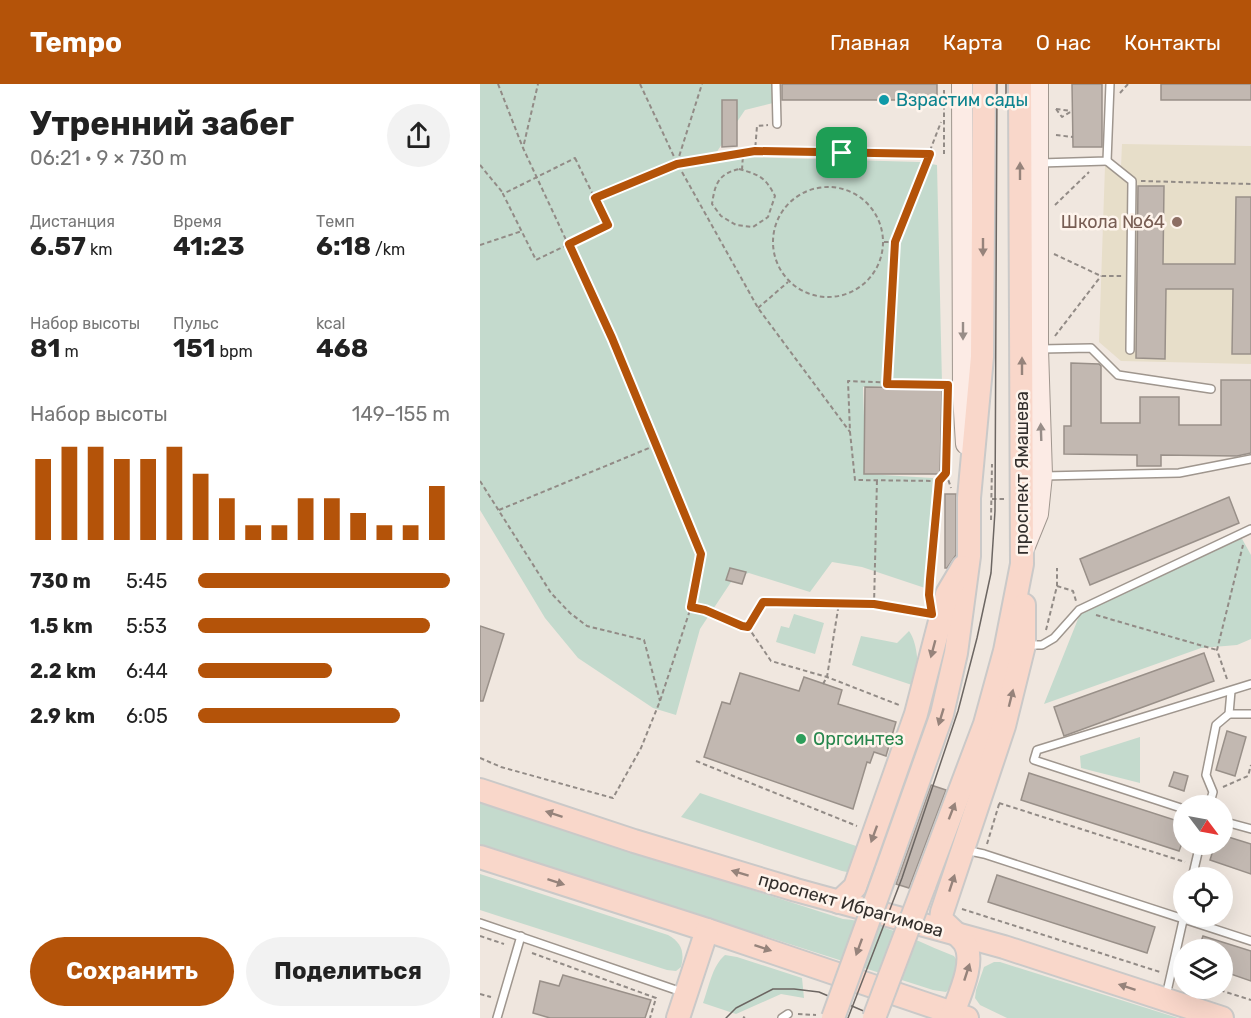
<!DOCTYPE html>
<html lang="ru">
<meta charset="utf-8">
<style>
body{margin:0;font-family:Rubik,sans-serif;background:#f2f2f2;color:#222;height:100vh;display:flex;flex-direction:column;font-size:22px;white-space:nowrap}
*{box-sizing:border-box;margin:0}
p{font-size:20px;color:#767676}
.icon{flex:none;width:33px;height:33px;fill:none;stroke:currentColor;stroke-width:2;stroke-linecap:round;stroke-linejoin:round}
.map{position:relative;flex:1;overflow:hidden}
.drawer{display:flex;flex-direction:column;background:#fff;width:480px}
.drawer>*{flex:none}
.needle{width:39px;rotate:122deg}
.buttons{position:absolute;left:693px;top:711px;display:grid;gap:12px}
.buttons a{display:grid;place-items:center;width:60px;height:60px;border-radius:50%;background:#fff;box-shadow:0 6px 24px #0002;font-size:30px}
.pin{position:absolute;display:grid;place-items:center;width:51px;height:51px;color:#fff;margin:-26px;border-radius:12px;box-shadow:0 3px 9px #0006}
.round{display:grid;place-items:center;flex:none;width:63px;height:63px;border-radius:32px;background:#f2f2f2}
.summary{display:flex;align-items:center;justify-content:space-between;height:102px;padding:0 30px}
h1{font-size:33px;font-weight:700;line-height:45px}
.figures{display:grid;grid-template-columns:repeat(3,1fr);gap:9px;height:102px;padding:6px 30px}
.figures div{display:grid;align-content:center}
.figures b{font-size:26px;font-weight:700}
.figures small{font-size:16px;font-weight:400}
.figures p{font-size:16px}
.chart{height:168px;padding:12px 30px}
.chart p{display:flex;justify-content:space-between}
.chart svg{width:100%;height:108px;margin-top:6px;stroke:#b45309;stroke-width:6}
.cta{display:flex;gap:12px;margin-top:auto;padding:12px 30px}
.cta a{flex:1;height:69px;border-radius:36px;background:#b45309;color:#fff;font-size:24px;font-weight:700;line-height:69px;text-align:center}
.cta a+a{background:#f2f2f2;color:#222}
ul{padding:0 30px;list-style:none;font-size:20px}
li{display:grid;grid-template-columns:96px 72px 1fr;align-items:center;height:45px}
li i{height:15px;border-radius:8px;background:#b45309}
header{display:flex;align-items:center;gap:36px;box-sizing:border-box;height:84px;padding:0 30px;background:#b45309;color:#fff}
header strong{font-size:28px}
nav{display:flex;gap:33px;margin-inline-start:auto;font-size:21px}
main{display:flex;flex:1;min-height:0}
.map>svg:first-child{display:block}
</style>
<header>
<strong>Tempo</strong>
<nav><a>Главная</a><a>Карта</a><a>О нас</a><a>Контакты</a></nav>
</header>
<main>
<section class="drawer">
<div class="summary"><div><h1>Утренний забег</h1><p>06:21 · 9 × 730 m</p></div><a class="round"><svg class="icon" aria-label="share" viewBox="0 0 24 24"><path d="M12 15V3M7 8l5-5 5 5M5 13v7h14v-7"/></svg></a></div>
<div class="figures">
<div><p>Дистанция</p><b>6.57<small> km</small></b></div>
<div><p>Время</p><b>41:23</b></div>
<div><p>Темп</p><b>6:18<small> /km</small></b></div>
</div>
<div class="figures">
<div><p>Набор высоты</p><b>81<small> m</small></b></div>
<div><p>Пульс</p><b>151<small> bpm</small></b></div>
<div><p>kcal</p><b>468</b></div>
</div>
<div class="chart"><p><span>Набор высоты</span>149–155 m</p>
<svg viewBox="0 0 160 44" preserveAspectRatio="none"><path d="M5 44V11M15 44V6M25 44V6M35 44V11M45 44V11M55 44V6M65 44V17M75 44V27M85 44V38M95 44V38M105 44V27M115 44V27M125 44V33M135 44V38M145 44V38M155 44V22"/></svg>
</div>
<ul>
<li><b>730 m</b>5:45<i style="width:100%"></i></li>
<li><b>1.5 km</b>5:53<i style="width:92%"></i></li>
<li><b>2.2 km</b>6:44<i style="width:53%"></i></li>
<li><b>2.9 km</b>6:05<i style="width:80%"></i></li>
</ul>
<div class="cta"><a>Сохранить</a><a>Поделиться</a></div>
</section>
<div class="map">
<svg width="771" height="934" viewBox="0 0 771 934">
<rect width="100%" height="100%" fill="#f0e7df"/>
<polygon fill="#e7dec9" points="642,60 771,62 771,280 641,277 619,258 625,82 641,83"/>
<g fill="#c4dacd">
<polygon points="0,0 292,0 293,19 265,26 234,72 439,78 457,81 462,300 383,303 386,390 453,394 445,504 382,483 352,478 330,508 269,489 255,492 220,545 196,631 173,624 98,574 65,534 0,426"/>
<polygon points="761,453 771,471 771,555 757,561 721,564 564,620 600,530"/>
<polygon points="314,530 344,539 335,570 296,558 301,542 309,544"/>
<path d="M429 547C439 561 438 587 438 603L372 581 381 552 417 559Z"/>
<polygon points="660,653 660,699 601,684 600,672"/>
<polygon points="220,709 379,763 373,782 367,788 362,787 201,733"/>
<path d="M0 719 363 835C403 838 438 858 474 872L478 878 473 901 466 908 453 906 0 761Z"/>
<path d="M0 790 188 851C201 858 205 868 201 883L196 887 187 886 0 826Z"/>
<path d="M245 871 257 873 322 894 324 914 301 910 256 930 223 919C229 903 232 882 245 871Z"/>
<polygon points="514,878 520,878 698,934 527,934 500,921 495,914 496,906 504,883"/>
</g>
<g fill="#c2b8b1" stroke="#999089" stroke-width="1.5">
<rect x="302" y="0" width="155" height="16"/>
<polygon points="592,0 622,0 622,63 593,63"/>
<rect x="681" y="0" width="90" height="16"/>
<polygon points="242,16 257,16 257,62 242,63"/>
<polygon points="658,102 684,102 683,180 755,180 756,113 771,113 771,270 752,270 753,205 686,205 685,275 656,274"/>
<polygon points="591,279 619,280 621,282 621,339 660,339 660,313 699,313 699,341 741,341 741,296 771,296 771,369 757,372 681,371 681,382 657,382 657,371 584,370 584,342 591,342"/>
<polygon points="385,303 462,304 460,390 384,390"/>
<polygon points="465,410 476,410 476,471 467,484 465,484"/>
<polygon points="749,413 759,439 610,501 600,475"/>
<polygon points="250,484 266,488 262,500 246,496"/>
<polygon points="0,542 24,550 3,617 0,617"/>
<polygon points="724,569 734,597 584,652 574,623"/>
<polygon points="260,589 319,607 324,593 362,606 358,620 416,638 406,672 394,668 390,679 387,678 373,725 224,673 242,618 250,620"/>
<polygon points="747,647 766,653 755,692 736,686"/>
<polygon points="694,688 708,692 704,707 689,702"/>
<polygon points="549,689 704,739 704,754 699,767 541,716"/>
<polygon points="451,701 466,706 429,804 416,800"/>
<polygon points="742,751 771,760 771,790 730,776 735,760 742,760"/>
<polygon points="517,791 675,843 667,869 508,818"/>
<polygon points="723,852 771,867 771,897 742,887 742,866 718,866"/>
<polygon points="83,891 171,916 165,934 70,934 53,929 60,897 79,902"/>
</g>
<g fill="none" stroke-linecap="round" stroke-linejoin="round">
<g stroke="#9f968e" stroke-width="10">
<g id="lane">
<polyline points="296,0 297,40"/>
<polyline points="627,77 652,97 650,266"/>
<polyline points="560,79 627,77 630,0"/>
<polyline points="561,265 611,264 638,291 731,305"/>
<polyline points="564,392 699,389 771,375"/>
<polyline points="548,561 562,561 574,554 599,526 771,445"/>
<polyline points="749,630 771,630"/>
<polyline points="729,722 733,708 726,691 736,641 749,630 751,607"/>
<polyline points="704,725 554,676 557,666 771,600"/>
<polyline points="742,737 771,745"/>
<polyline points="485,766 504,770 771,857"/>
<polyline points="712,794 720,760"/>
<polyline points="0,839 202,908"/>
<polyline points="686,912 704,832"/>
<polyline points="17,934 41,852"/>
<polyline points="302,934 308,930"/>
</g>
</g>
<g stroke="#9f968e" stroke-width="22">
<g id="secondary">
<polyline points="482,0 483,311 486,360"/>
<polyline points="543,467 558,430 562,391 558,265 558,0"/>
</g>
</g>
<g stroke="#cac9c8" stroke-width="26">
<g id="primary">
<polyline points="0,706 154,757 316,806 524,863 742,934"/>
<polyline points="0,773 227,846 487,934"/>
<polyline points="406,788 462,630 476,569 489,472 489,414 502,273 504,0"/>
<polyline points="444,802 505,640 525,567 542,480 540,0"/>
<polyline points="359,818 375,803 436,630 467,510 483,483"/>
<polyline points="198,934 227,846"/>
<path d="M471 934C478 914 497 877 484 858 478 850 468 843 461 835L462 828 524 642 544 561V521"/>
</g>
</g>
<g stroke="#928b86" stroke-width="2" stroke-dasharray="4.5 3" stroke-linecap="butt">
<polyline points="18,0 43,64"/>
<polyline points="160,0 197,79 278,224 370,348"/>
<polyline points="464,6 464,70"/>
<polyline points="640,9 648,0"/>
<polyline points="576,25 582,33 592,27"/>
<polyline points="576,25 591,27"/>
<polyline points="576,51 593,53"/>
<polyline points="275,67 449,70"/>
<polygon points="95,74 128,141 56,176 23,110"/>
<polyline points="197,79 222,0"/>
<polyline points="0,81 23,109"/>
<path d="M259 85C280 91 285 93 295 112L288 133 273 143 256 141 241 132 232 120C235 100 238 90 259 85Z"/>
<polyline points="262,86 263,70"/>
<polyline points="661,97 771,100"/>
<circle cx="348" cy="158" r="55"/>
<polyline points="115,114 197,79 275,67 277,42 288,41"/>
<polyline points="575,121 609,88"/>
<polyline points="404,158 415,158"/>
<polyline points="0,161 42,147"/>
<polyline points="574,170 621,192 642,192"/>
<polyline points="278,224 308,198"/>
<polyline points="575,252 621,192"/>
<polyline points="407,300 415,158 461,38"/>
<polyline points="466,389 471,404"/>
<polyline points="0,397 71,509 90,529 107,542 164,556 180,617"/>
<polyline points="458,397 375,396 370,348 368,297 467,301"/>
<polyline points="512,415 524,415"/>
<polyline points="19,426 174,362"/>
<polyline points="511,436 512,380"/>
<polyline points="449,501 458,397 466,389 467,351"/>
<polyline points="577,502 593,507 596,517"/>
<polyline points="394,521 397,395"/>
<polyline points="211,523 225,526 262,542 268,543 291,577 347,593 419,621"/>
<polyline points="616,531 737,566"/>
<polyline points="268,543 283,518 394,521 442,528"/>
<polyline points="566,546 577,502 577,484"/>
<polyline points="747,595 737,566 763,461"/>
<polyline points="343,600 347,593 360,513"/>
<polyline points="0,674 21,683 133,714 161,664 180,617 211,523 221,470 132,254 43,64 58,0"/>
<polyline points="216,677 377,742"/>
<polyline points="743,703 768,692 771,681"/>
<polyline points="519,719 705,778"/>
<polyline points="507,760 520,717"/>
<polyline points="482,825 680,888"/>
<polyline points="0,852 24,860"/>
<polyline points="52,869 176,914 170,934"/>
<polyline points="733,904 771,916"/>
<polyline points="0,910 11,913"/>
<polyline points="318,930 336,931"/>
<polyline points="263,933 265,934"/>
</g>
<use href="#lane" stroke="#fff" stroke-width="7"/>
<use href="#secondary" stroke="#fcebe5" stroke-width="20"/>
<use href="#primary" stroke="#f9d7ca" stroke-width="22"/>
<g stroke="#6c6662" stroke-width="1.5">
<polyline points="526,24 526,0"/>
<polyline points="246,934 256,924 293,905 314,905 339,908 400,934"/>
<polyline points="368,934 422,794 478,627 497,554 511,489 515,427 517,0"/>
</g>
<g stroke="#cac9c8" stroke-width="26" stroke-linecap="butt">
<g id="primary-bridge">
<polyline points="353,934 406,788"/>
<polyline points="394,934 444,802"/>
</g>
</g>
<use href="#primary-bridge" stroke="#f9d7ca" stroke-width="22"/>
</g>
<defs><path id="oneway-solid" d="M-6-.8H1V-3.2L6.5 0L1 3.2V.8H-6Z" transform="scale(1.5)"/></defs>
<g fill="#96837b">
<use href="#oneway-solid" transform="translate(540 87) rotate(-90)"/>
<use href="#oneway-solid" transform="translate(503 163) rotate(90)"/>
<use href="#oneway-solid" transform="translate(542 282) rotate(-90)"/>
<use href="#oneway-solid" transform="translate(453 565) rotate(105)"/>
<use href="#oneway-solid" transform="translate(531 614) rotate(-76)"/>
<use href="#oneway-solid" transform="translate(461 633) rotate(107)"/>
<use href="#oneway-solid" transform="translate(472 727) rotate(-69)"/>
<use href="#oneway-solid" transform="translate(74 730) rotate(-162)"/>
<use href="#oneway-solid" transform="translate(394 750) rotate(110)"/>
<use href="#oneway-solid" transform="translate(260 789) rotate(-163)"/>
<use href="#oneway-solid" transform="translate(76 798) rotate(18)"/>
<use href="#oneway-solid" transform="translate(472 799) rotate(-72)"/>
<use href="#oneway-solid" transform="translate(379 863) rotate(110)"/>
<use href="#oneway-solid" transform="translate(283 864) rotate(18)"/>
<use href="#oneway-solid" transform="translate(487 888) rotate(-72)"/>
<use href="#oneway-solid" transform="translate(647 903) rotate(-162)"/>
</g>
<g fill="#988d88">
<use href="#oneway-solid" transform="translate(483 247) rotate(90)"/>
<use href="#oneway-solid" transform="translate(561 348) rotate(-92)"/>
</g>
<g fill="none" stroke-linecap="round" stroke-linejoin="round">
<g stroke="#fff" stroke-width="12">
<polygon id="route" points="275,67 450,70 415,158 407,300 468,301 466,389 459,397 450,495 449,511 452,530 394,520 283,518 268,543 262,542 225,526 211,523 221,470 132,254 89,160 128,141 115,114 197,80"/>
</g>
<use href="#route" stroke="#b45309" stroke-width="8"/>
</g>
<circle fill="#0f9aa8" stroke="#fef4ec" stroke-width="2" cx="404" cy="16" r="6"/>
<circle fill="#8d6e63" stroke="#fef4ec" stroke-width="2" cx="697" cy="138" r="6"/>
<circle fill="#2e9e5b" stroke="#fef4ec" stroke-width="2" cx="321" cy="655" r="6"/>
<g text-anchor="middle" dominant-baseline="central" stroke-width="5" stroke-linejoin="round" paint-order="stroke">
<g font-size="18" fill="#0d838f" stroke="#fef4ec" text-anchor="start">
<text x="416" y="16">Взрастим сады</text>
</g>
<g font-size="18" fill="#785e54" stroke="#fef4ec" text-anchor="end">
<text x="685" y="138">Школа №64</text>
</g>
<g font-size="18" fill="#332f2c" stroke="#fef4ec">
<text transform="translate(542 389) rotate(-90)">проспект Ямашева</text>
<text transform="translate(371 821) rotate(16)">проспект Ибрагимова</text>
</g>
<g font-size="18" fill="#27864d" stroke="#fef4ec" text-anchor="start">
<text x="333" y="655">Оргсинтез</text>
</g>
</g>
</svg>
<div class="buttons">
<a><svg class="needle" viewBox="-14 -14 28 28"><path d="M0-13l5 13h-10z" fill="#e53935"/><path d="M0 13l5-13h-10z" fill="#767676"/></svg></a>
<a><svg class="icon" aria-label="locate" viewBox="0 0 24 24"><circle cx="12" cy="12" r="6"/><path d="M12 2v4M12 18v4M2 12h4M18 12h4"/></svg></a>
<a><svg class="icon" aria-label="layers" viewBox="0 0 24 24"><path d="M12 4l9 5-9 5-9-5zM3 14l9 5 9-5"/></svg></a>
</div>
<div class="pin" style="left:362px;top:69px;background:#1e9e55"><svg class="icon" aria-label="arrive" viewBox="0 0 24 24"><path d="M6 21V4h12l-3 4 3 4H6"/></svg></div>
</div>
</main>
